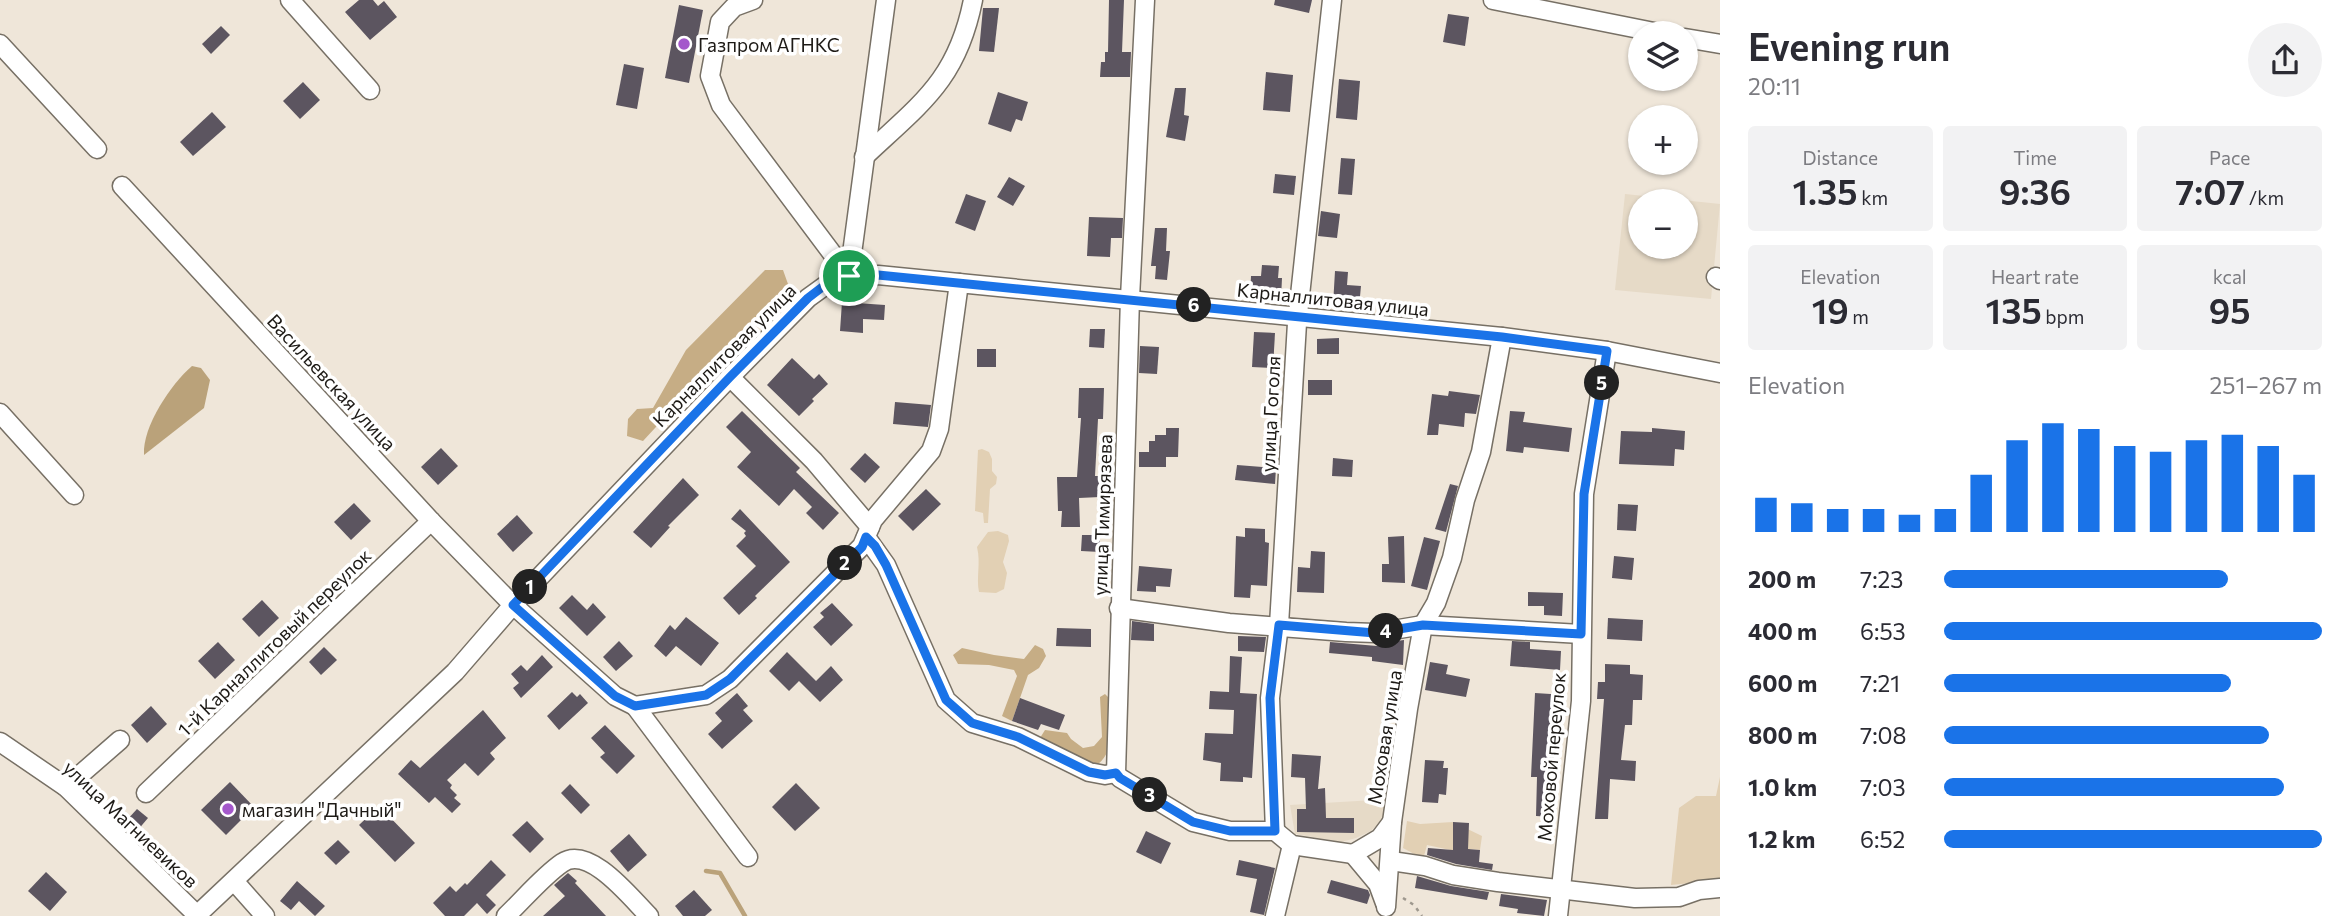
<!DOCTYPE html>
<meta charset="utf-8">
<style>
body{margin:0;font-family:Commissioner,sans-serif;background:#f2f2f3;color:#2b2b33;height:100vh;display:flex;flex-direction:column;font-size:26px;white-space:nowrap}
*{box-sizing:border-box;margin:0}
p{font-size:23px;color:#7c7c81}
.icon{flex:none;width:38px;height:38px;fill:none;stroke:currentColor;stroke-width:2;stroke-linecap:round;stroke-linejoin:round}
.map{position:relative;flex:1;overflow:hidden}
.side{display:flex;flex-direction:column;background:#fff;width:630px}
.side>*{flex:none}
.tools{position:absolute;left:1628px;top:21px;display:grid;gap:14px}
.tools a{display:grid;place-items:center;width:70px;height:70px;border-radius:50%;background:#fff;box-shadow:0 2px 5px #0004;font-size:35px}
.pin{position:absolute;display:grid;place-items:center;width:60px;height:60px;color:#fff;margin:-30px;border:4px solid #fff;border-radius:50%;box-shadow:0 2px 7px #0007}
.km{position:absolute;width:35px;height:35px;margin:-18px;border-radius:50%;background:#222;color:#fff;font-size:19px;line-height:35px;text-align:center}
.round{display:grid;place-items:center;flex:none;width:74px;height:74px;border-radius:37px;background:#f2f2f3}
.summary{display:flex;align-items:center;justify-content:space-between;height:119px;padding:0 28px}
h1{font-size:38px;font-weight:600;line-height:52px}
.stats{display:grid;grid-template-columns:repeat(3,1fr);gap:10px;height:119px;padding:7px 28px}
.stats div{display:grid;align-content:center;border-radius:7px;background:#f2f2f3;text-align:center}
.stats b{font-size:35px;font-weight:600}
.stats small{font-size:19px;font-weight:400}
.stats p{font-size:19px}
.chart{height:196px;padding:14px 28px}
.chart p{display:flex;justify-content:space-between}
.chart svg{width:100%;height:126px;margin-top:7px;stroke:#1a73e8;stroke-width:6}
ul{padding:0 28px;list-style:none;font-size:23px}
li{display:grid;grid-template-columns:112px 84px 1fr;align-items:center;height:52px}
li i{height:18px;border-radius:9px;background:#1a73e8}
main{display:flex;flex:1;min-height:0}
.map>svg:first-child{display:block}
</style>
<main>
<div class="map">
<svg width="1720" height="916" viewBox="0 0 1720 916">
<rect width="100%" height="100%" fill="#efe6d9"/>
<g fill="#e6dac7" fill-rule="evenodd">
<path d="M1625 194 1720 204 1711 299 1615 290ZM1640 201H1685V247H1640Z"/>
<polygon points="1391,799 1387,814 1371,831 1356,838 1341,842 1295,834 1290,805"/>
</g>
<g fill="#e2d0b4">
<polygon points="982,449 989,452 992,459 992,471 997,477 996,484 990,489 988,523 984,523 983,513 975,511 978,450"/>
<path d="M998 531 1008 535 1009 541 1003 562 1007 573 1004 589 996 593 979 592C976 577 981 563 977 547L988 532Z"/>
<polygon points="1720,777 1720,880 1671,885 1679,808 1696,796 1716,796"/>
<polygon points="1407,821 1420,824 1453,822 1482,836 1480,850 1470,849 1469,854 1427,845 1424,856 1418,856 1403,848"/>
</g>
<g fill="#c6ad85">
<polygon points="765,270 783,270 788,284 643,441 627,436 628,419 637,409 653,408 686,350"/>
<polygon points="1035,645 1043,649 1046,656 1039,668 1028,675 1012,721 1002,716 1017,676 1014,670 989,665 958,664 953,655 962,648 994,655 1024,659"/>
<path d="M1105 694 1109 698C1109 719 1117 750 1098 764L1086 760 1040 738 1045 730 1067 733 1071 739 1083 748 1094 746 1102 737 1100 697Z"/>
</g>
<path fill="#baa27a" d="M192 366 201 368 210 380 204 408 144 455C142 427 171 384 192 366Z"/>
<g fill="none" stroke-linecap="round" stroke-linejoin="round">
<polyline stroke="#baa27a" stroke-width="4.5" points="706,871 720,873 745,916"/>
</g>
<g fill="#5c5560">
<polygon points="359,0 373,0 378,6 384,1 397,17 370,40 345,12"/>
<polygon points="1109,0 1124,0 1122,52 1131,52 1130,77 1100,77 1101,62 1105,62 1105,52 1108,52"/>
<polygon points="1275,0 1312,0 1309,13 1274,5"/>
<polygon points="679,5 703,10 689,83 665,78"/>
<polygon points="983,8 999,8 994,52 979,51"/>
<polygon points="1448,14 1469,17 1465,46 1443,42"/>
<polygon points="221,26 230,35 211,54 202,44"/>
<polygon points="624,64 644,68 637,109 616,105"/>
<polygon points="1266,72 1293,75 1290,112 1263,110"/>
<polygon points="1339,79 1360,81 1357,120 1336,118"/>
<polygon points="303,82 320,100 300,119 283,101"/>
<polygon points="1175,88 1186,88 1184,115 1189,116 1185,141 1166,137"/>
<polygon points="998,92 1028,102 1022,121 1016,119 1011,132 988,124"/>
<polygon points="212,112 226,127 193,156 180,142"/>
<polygon points="1341,158 1355,159 1352,195 1338,194"/>
<polygon points="1275,174 1296,176 1294,195 1273,193"/>
<polygon points="1009,177 1025,186 1013,206 997,197"/>
<polygon points="966,194 986,201 975,231 955,223"/>
<polygon points="1321,211 1340,214 1337,238 1318,236"/>
<polygon points="1089,217 1123,218 1122,238 1111,238 1110,257 1087,256"/>
<polygon points="1155,228 1167,228 1166,251 1170,251 1167,280 1155,279 1156,266 1151,266"/>
<polygon points="1262,265 1279,266 1278,278 1282,278 1281,299 1250,297 1251,276 1261,276"/>
<polygon points="1335,271 1348,272 1347,285 1361,286 1359,307 1333,305"/>
<polygon points="842,302 885,305 884,320 863,319 863,333 840,331"/>
<polygon points="1090,329 1105,329 1104,348 1089,347"/>
<polygon points="1254,332 1275,333 1273,368 1252,367"/>
<polygon points="1339,338 1339,354 1317,354 1317,339"/>
<polygon points="1140,346 1159,347 1157,374 1139,373"/>
<rect x="977" y="349" width="19" height="18"/>
<polygon points="792,358 814,379 819,374 828,384 812,399 814,401 799,416 767,385"/>
<rect x="1308" y="380" width="24" height="15"/>
<polygon points="1079,388 1104,388 1103,419 1098,419 1095,476 1099,476 1100,497 1079,498 1080,527 1061,527 1062,511 1058,511 1057,477 1077,477 1081,418 1078,418"/>
<polygon points="1449,391 1480,395 1476,414 1465,413 1464,427 1439,424 1438,435 1427,435 1432,394 1448,396"/>
<polygon points="895,402 931,405 928,427 893,424"/>
<polygon points="742,411 800,468 796,472 839,513 823,530 806,513 812,507 794,489 779,506 737,467 751,452 726,427"/>
<polygon points="1510,411 1525,412 1523,422 1572,428 1569,452 1524,447 1523,453 1506,451"/>
<polygon points="1166,428 1179,428 1178,457 1166,457 1166,467 1139,467 1139,452 1149,452 1149,441 1155,441 1155,435 1166,435"/>
<polygon points="1652,428 1685,431 1684,450 1675,449 1674,466 1619,464 1621,431 1652,432"/>
<polygon points="441,448 458,466 438,485 421,467"/>
<polygon points="865,453 880,467 865,483 850,469"/>
<polygon points="1333,458 1353,460 1352,477 1332,476"/>
<polygon points="1237,465 1276,468 1275,484 1235,480"/>
<polygon points="683,478 699,495 668,526 670,527 651,548 633,532"/>
<polygon points="1450,484 1458,486 1446,532 1435,529"/>
<polygon points="926,489 941,504 913,531 898,516"/>
<polygon points="354,503 371,521 351,540 334,522"/>
<polygon points="1618,504 1638,505 1636,531 1617,530"/>
<polygon points="740,509 790,562 755,596 757,598 739,615 723,598 756,566 736,546 746,536 744,533 746,531 731,519"/>
<polygon points="517,515 533,533 513,552 497,534"/>
<polygon points="1245,528 1265,529 1265,542 1269,543 1267,586 1251,585 1250,598 1234,597 1236,536 1245,537"/>
<polygon points="1082,535 1100,535 1100,552 1081,551"/>
<polygon points="1404,536 1405,583 1382,582 1382,564 1389,564 1388,537"/>
<polygon points="1424,537 1440,541 1427,590 1411,586"/>
<polygon points="1311,551 1325,552 1324,593 1297,592 1298,567 1310,568"/>
<polygon points="1614,556 1634,558 1632,580 1612,578"/>
<polygon points="1139,566 1172,569 1170,587 1156,586 1156,592 1137,591"/>
<polygon points="1528,592 1563,593 1562,616 1544,615 1544,606 1528,606"/>
<polygon points="572,595 587,610 593,603 606,617 587,636 559,608"/>
<polygon points="262,600 279,618 259,637 242,619"/>
<polygon points="832,603 853,625 831,646 813,627 824,617 820,613"/>
<polygon points="686,617 719,643 701,666 676,646 666,657 654,646 670,625 675,630"/>
<polygon points="1608,618 1643,620 1642,641 1607,639"/>
<polygon points="1132,621 1154,624 1154,641 1131,640"/>
<polygon points="1057,628 1091,629 1091,647 1056,646"/>
<polygon points="1238,636 1266,637 1264,652 1238,651"/>
<polygon points="1404,640 1403,665 1372,661 1372,657 1329,653 1330,642 1389,647 1389,642"/>
<polygon points="619,641 633,656 616,671 603,657"/>
<polygon points="1512,641 1530,642 1530,649 1561,651 1560,670 1510,666"/>
<polygon points="218,642 235,660 215,679 198,661"/>
<polygon points="324,647 337,660 321,675 309,662"/>
<polygon points="787,652 816,681 831,666 843,680 820,702 799,681 789,691 769,671"/>
<polygon points="542,655 553,667 521,698 513,688 519,683 511,674 521,665 527,671"/>
<polygon points="1230,656 1242,657 1240,693 1257,694 1252,778 1243,777 1243,782 1220,781 1221,763 1203,760 1205,733 1233,734 1234,710 1209,709 1210,691 1229,692"/>
<polygon points="1430,662 1448,665 1446,674 1470,679 1466,697 1425,690"/>
<polygon points="1605,664 1630,665 1630,674 1643,675 1642,700 1633,700 1632,725 1625,725 1621,760 1636,761 1635,781 1610,779 1608,819 1595,819 1604,699 1597,699 1598,682 1605,682"/>
<polygon points="572,692 577,697 580,694 588,703 559,730 547,716"/>
<polygon points="737,693 748,706 743,710 753,721 722,749 708,734 722,721 715,713"/>
<polygon points="1535,693 1566,695 1564,710 1558,710 1553,817 1536,816 1537,777 1531,777"/>
<polygon points="1020,698 1065,715 1059,730 1041,724 1038,730 1012,721"/>
<polygon points="151,706 167,724 147,743 131,725"/>
<polygon points="483,710 506,738 490,753 495,759 478,776 465,763 447,780 452,785 450,788 457,795 454,798 461,804 452,813 435,797 429,803 398,774 411,760 420,768"/>
<polygon points="605,725 635,756 617,774 600,757 605,753 591,738"/>
<polygon points="1292,754 1321,756 1318,789 1325,788 1326,818 1354,818 1354,833 1297,832 1297,809 1306,809 1305,778 1291,777"/>
<polygon points="1425,760 1444,761 1443,768 1448,768 1446,795 1439,794 1438,803 1422,802"/>
<polygon points="230,782 254,807 226,835 201,810"/>
<polygon points="796,783 820,808 795,831 772,807"/>
<polygon points="570,784 590,805 581,814 561,793"/>
<polygon points="379,806 415,843 395,862 359,825"/>
<polygon points="137,809 148,818 137,831 126,821"/>
<polygon points="527,821 544,839 530,853 512,835"/>
<polygon points="1453,822 1469,823 1468,849 1480,850 1479,862 1493,864 1492,870 1456,864 1427,855 1428,848 1453,850"/>
<polygon points="1146,831 1171,843 1161,864 1136,852"/>
<polygon points="629,834 647,855 628,872 610,851"/>
<polygon points="338,840 350,852 336,865 324,853"/>
<polygon points="491,860 506,875 486,895 496,905 487,914 477,903 464,916 445,916 433,903 450,886 456,892 465,883 467,885"/>
<polygon points="1239,860 1275,868 1264,915 1250,912 1257,879 1236,875"/>
<polygon points="46,872 67,892 50,911 28,891"/>
<polygon points="568,873 577,881 575,883 606,916 543,916 565,896 554,885"/>
<polygon points="1417,876 1451,886 1489,892 1487,900 1415,888"/>
<polygon points="1331,880 1368,890 1370,895 1367,904 1327,893"/>
<polygon points="297,881 325,906 315,916 299,901 291,910 280,901"/>
<polygon points="694,890 712,910 705,916 683,916 675,906"/>
<polygon points="1501,894 1547,900 1544,916 1517,913 1518,909 1499,906"/>
</g>
<g fill="none" stroke-linecap="round" stroke-linejoin="round">
<g stroke="#777065" stroke-width="21">
<g id="minor">
<polyline points="290,0 370,90"/>
<polyline points="753,0 734,7 720,22 710,76 721,105 849,276"/>
<polyline points="1145,0 1130,298 1116,773 1120,778 1193,822 1230,831 1275,831 1292,845 1353,854"/>
<polyline points="1493,0 1659,33"/>
<polyline points="1685,38 1720,44"/>
<polyline points="0,44 97,149"/>
<path d="M864 157C920 104 957 81 973 0"/>
<polyline points="122,186 431,521 513,605 615,696 635,706 706,695 730,679 862,546 873,520 931,451 939,429 959,283"/>
<polyline points="849,276 886,0"/>
<polyline points="1716,277 1720,280"/>
<polyline points="730,377 814,461 870,527"/>
<polyline points="0,413 74,495"/>
<polyline points="866,537 886,565 946,700 972,723 1018,737 1089,772 1105,775 1116,773"/>
<polyline points="1119,608 1229,623 1346,632 1375,633 1423,625 1581,634"/>
<polyline points="635,706 748,857"/>
<polyline points="0,742 66,787 197,915"/>
<polyline points="66,787 120,740"/>
<polyline points="146,793 431,521"/>
<polyline points="1275,831 1270,698 1279,625 1297,323 1332,0"/>
<polyline points="1353,854 1378,884 1385,903"/>
<polyline points="1353,854 1380,838 1392,822"/>
<polyline points="1391,861 1425,866 1453,875 1498,882 1635,898 1679,897 1699,890 1720,888"/>
<polyline points="234,881 265,916"/>
<polyline points="1386,907 1392,822 1408,709 1423,625 1436,603 1452,558 1465,500 1481,452 1502,337"/>
<polyline points="196,916 455,672 513,605 730,377 808,298 826,285 849,276 878,275 1502,337 1607,351 1720,373"/>
<path d="M506 916C523 900 543 876 562 863 589 844 631 898 649 916"/>
<polyline points="1275,916 1292,845"/>
<polyline points="1558,916 1581,701 1584,494 1607,351"/>
</g>
</g>
<polyline stroke="#9e988e" stroke-width="2.5" stroke-dasharray="3.5 5" stroke-linecap="butt" points="1403,898 1414,905 1422,916"/>
<use href="#minor" stroke="#fff" stroke-width="18"/>
</g>
<g fill="none" stroke-linecap="round" stroke-linejoin="round">
<g stroke="#fff" stroke-width="14">
<polygon id="route" points="878,275 1502,337 1607,351 1584,494 1581,634 1423,625 1375,633 1279,625 1270,698 1275,831 1230,831 1193,822 1120,778 1116,773 1105,775 1089,772 1018,737 972,723 946,700 886,565 875,546 866,537 862,547 730,679 706,695 635,706 615,696 513,605 730,377 808,298 825,285 849,276"/>
</g>
<use href="#route" stroke="#1a73e8" stroke-width="9"/>
</g>
<g fill="#a458cb" stroke="#fff" stroke-width="2.5">
<circle cx="684" cy="44" r="7"/>
<circle cx="228" cy="809" r="7"/>
</g>
<g text-anchor="middle" dominant-baseline="central" stroke-width="7" stroke-linejoin="round" paint-order="stroke">
<g font-size="19" fill="#1d1a16" stroke="#fff" text-anchor="start">
<text x="698" y="44">Газпром АГНКС</text>
<text x="242" y="809">магазин "Дачный"</text>
</g>
<g font-size="19" fill="#1d1a16" stroke="#fff">
<text transform="translate(1333 299) rotate(6)">Карналлитовая улица</text>
<text transform="translate(724 355) rotate(-45)">Карналлитовая улица</text>
<text transform="translate(332 382) rotate(47)">Васильевская улица</text>
<text transform="translate(1270 414) rotate(-87)">улица Гоголя</text>
<text transform="translate(1102 515) rotate(-88)">улица Тимирязева</text>
<text transform="translate(274 642) rotate(-44)">1-й Карналлитовый переулок</text>
<text transform="translate(1384 737) rotate(-81)">Моховая улица</text>
<text transform="translate(1551 757) rotate(-85)">Моховой переулок</text>
<text transform="translate(131 824) rotate(43)">улица Магниевиков</text>
</g>
</g>
</svg>
<div class="tools">
<a><svg class="icon" aria-label="layers" viewBox="0 0 24 24"><path d="M12 4l9 5-9 5-9-5zM3 14l9 5 9-5"/></svg></a>
<a>+</a>
<a>−</a>
</div>
<div class="pin" style="left:849px;top:276px;background:#1e9e55"><svg class="icon" aria-label="arrive" viewBox="0 0 24 24"><path d="M6 21V4h12l-3 4 3 4H6"/></svg></div>
<b class="km" style="left:530px;top:587px">1</b>
<b class="km" style="left:845px;top:563px">2</b>
<b class="km" style="left:1150px;top:795px">3</b>
<b class="km" style="left:1386px;top:631px">4</b>
<b class="km" style="left:1602px;top:383px">5</b>
<b class="km" style="left:1194px;top:305px">6</b>
</div>
<section class="side">
<div class="summary"><div><h1>Evening run</h1><p>20:11</p></div><a class="round"><svg class="icon" aria-label="share" viewBox="0 0 24 24"><path d="M12 15V3M7 8l5-5 5 5M5 13v7h14v-7"/></svg></a></div>
<div class="stats">
<div><p>Distance</p><b>1.35<small> km</small></b></div>
<div><p>Time</p><b>9:36</b></div>
<div><p>Pace</p><b>7:07<small> /km</small></b></div>
</div>
<div class="stats">
<div><p>Elevation</p><b>19<small> m</small></b></div>
<div><p>Heart rate</p><b>135<small> bpm</small></b></div>
<div><p>kcal</p><b>95</b></div>
</div>
<div class="chart"><p><span>Elevation</span>251–267 m</p>
<svg viewBox="0 0 160 44" preserveAspectRatio="none"><path d="M5 44V32M15 44V34M25 44V36M35 44V36M45 44V38M55 44V36M65 44V24M75 44V12M85 44V6M95 44V8M105 44V14M115 44V16M125 44V12M135 44V10M145 44V14M155 44V24"/></svg>
</div>
<ul>
<li><b>200 m</b>7:23<i style="width:75%"></i></li>
<li><b>400 m</b>6:53<i style="width:100%"></i></li>
<li><b>600 m</b>7:21<i style="width:76%"></i></li>
<li><b>800 m</b>7:08<i style="width:86%"></i></li>
<li><b>1.0 km</b>7:03<i style="width:90%"></i></li>
<li><b>1.2 km</b>6:52<i style="width:100%"></i></li>
</ul>
</section>
</main>
